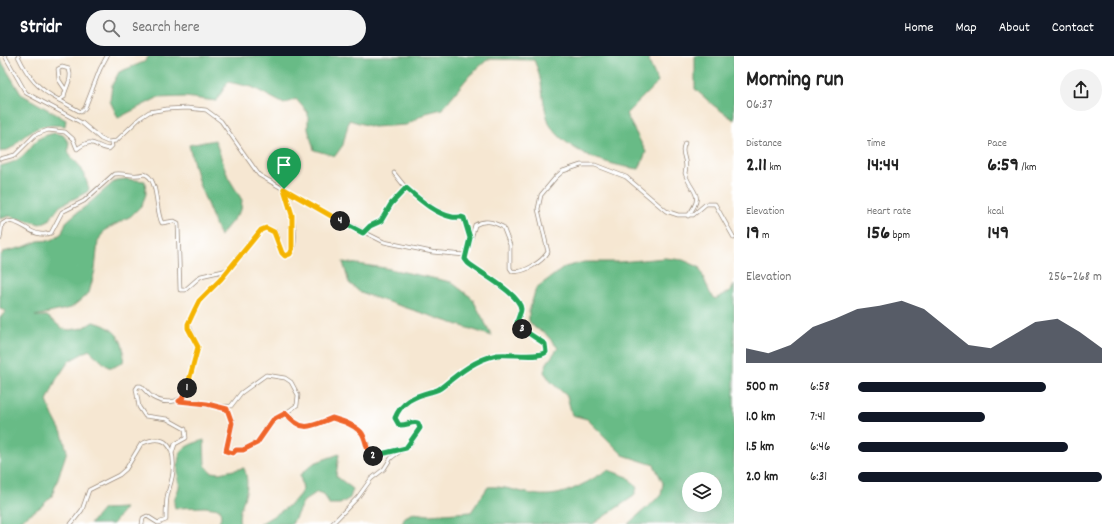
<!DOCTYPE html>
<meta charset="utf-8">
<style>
body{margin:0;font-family:Dekko,sans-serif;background:#f2f2f2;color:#222;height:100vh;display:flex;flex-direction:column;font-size:15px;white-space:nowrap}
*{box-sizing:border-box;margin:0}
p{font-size:13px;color:#767676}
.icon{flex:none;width:22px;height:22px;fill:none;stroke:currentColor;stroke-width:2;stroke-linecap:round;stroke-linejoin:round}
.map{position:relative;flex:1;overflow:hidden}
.sheet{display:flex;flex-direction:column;background:#fff;width:380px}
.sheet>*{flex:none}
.fabs{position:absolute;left:682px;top:416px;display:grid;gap:8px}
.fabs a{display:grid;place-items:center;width:40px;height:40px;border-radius:50%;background:#fff;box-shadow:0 4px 16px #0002;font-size:20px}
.pin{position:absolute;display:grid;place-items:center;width:34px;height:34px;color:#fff;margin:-41px -17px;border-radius:50% 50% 50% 0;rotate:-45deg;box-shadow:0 0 4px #0007}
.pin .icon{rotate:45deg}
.km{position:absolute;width:20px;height:20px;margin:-10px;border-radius:50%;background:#222;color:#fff;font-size:11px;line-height:20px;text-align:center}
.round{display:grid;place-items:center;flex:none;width:42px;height:42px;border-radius:21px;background:#f2f2f2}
.head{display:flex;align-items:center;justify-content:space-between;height:68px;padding:0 12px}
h1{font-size:22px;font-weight:800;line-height:30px}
.stats{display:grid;grid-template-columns:repeat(3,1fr);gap:6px;height:68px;padding:4px 12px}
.stats div{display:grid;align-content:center}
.stats b{font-size:20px;font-weight:800}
.stats small{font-size:11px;font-weight:400}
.stats p{font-size:11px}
.chart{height:112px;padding:8px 12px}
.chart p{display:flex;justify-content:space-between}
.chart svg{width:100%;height:72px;margin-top:4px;fill:#111827;opacity:.7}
ul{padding:0 12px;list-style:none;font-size:13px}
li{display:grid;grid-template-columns:64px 48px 1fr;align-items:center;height:30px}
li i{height:10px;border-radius:5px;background:#111827}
header{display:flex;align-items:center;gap:24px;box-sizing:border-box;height:56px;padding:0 20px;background:#111827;color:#fff}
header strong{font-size:19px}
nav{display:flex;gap:22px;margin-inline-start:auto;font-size:14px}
.search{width:280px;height:36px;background:#f2f2f2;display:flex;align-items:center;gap:10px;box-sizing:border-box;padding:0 14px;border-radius:22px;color:#767676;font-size:15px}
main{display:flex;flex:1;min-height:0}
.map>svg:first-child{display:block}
</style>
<header>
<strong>Stridr</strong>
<div class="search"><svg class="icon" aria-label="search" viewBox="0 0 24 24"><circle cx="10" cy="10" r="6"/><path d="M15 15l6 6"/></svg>Search here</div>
<nav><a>Home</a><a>Map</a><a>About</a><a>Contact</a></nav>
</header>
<main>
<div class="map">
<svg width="734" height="468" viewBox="0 0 734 468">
<rect width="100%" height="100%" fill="#fff"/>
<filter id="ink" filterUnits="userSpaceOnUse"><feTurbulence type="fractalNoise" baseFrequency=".025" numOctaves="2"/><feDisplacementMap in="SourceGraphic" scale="8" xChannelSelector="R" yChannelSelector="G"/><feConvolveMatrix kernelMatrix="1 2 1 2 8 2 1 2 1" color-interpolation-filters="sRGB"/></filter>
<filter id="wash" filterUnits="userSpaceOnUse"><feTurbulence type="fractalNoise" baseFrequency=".012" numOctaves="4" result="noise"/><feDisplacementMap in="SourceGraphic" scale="16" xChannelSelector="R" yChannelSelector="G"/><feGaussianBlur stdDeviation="0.9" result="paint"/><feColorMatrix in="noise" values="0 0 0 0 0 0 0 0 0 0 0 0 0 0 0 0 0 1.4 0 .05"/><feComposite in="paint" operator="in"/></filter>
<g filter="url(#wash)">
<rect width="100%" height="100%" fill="#f6e7d2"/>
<g fill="#68bb86" stroke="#527252" fill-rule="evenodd">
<path d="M149 0H650L649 6 658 26 626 58 646 96 639 113C610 109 579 100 558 79 556 76 552 73 550 69 541 48 544 25 534 4L488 3 469 20 442 53 426 57 406 69 373 71 349 64 343 89 335 100 314 94 308 73V57L296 43 284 48 252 31 228 26 216 45 185 41 157 42 118 62 110 45 112 29 119 16 144 6Z"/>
<polygon points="695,0 734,0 734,64 713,49 695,33"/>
<path d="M0 3 21 38 66 64 65 70C48 68 34 70 21 83 12 91 13 93 0 96Z"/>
<path d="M55 77 63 79 69 87C65 102 77 103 82 114 85 120 87 127 89 133L87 136 60 150 49 164 40 168 9 160 0 163V110C8 108 15 106 21 101 36 89 31 82 55 77Z"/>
<polygon points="215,84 228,121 242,144 241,154 220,180 199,128 189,89"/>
<path d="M126 123 145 125 146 138 142 149 131 160 105 174 98 185 95 214 89 237 71 252 35 260H47L63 273 70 274 83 272 93 266C114 270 127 285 123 306L114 311H108L89 294 69 305 56 324 47 345 53 360 62 377 67 395 52 440 42 450 15 468H0V262L6 255 0 253V201L3 196 24 191 38 185 52 184 62 177 66 166 74 159 86 150 116 124Z"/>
<path d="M665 202 683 204 699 211 710 237 715 243 731 235 734 229V468H628L661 439 663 427 654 409 623 399 587 363 572 359 567 340 552 327 544 316 547 307 558 292 544 276 535 272 529 265V256L536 232 565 211 584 206H619ZM689 423H715V449H689Z"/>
<polygon points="343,206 385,212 451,226 472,242 492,280 361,237 349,227"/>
<path d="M204 384 205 409 211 416 219 417 244 412C254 439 235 450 240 468H218L221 461 220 453 205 451 175 452C172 443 177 439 179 431 180 427 178 422 178 419 177 394 181 391 204 384Z"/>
<path d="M339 398 336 420 353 433 350 442 340 448H329L324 438 317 436 303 446 292 468H260C277 457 293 451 303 433L300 419 314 407Z"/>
<path d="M608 414 628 421 637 432 634 440 593 468H402L405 461 413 457 429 459 471 456 488 431C509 429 528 441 549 439 570 438 590 424 608 414Z"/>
<polygon points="125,452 113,468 90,468 103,453"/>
</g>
</g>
<g filter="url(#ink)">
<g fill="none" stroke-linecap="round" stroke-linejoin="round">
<g stroke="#988878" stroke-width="4.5">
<g id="minor">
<polyline points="5,0 26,37 82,67 101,83 108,86 116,85 140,62 149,56 167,53 187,52 206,54 221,65 259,119 320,154 384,186 432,196 465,199"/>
<path d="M18 0C28 21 38 33 59 44L64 41C65 31 73 24 69 13L62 11 58 13 59 24 65 33"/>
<polyline points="59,44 81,56 85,52 100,13 107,0"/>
<path d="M685 87C679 98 689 103 685 117 691 138 706 136 688 160"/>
<path d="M0 103 15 99 35 79 48 74 65 76 73 83 77 93C94 80 94 91 109 93L112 90 111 86"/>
<polyline points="394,117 406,132 434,153 452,161 464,162 470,181"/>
<polyline points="363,177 370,170 381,165 391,148 406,132"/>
<path d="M0 183 2 168 7 165C25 165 31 183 51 177L62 156 84 145 114 118C126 116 131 122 144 118 159 121 155 155 162 167L174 165 178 167 180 234H185L201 220 228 214"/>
<path d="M179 345 222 351 231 350 241 337 266 319 285 322 291 326 298 339 297 349 286 357C303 378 312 370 332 362L348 367 362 377 372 400H377L402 392"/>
<polyline points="224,351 227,353 233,367 226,395 233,397 236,394 243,393 257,387 273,364 286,357"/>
<path d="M172 397 175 388 186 382 185 373 167 363 145 360 139 351 136 333 138 330H141C144 333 148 338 152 341 163 348 179 348 186 337L198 291 188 268 199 245 221 223 261 173 266 172 274 175 282 197 285 200 290 198C301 182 289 150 284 133"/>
<path d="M71 468 82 454 89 434 119 419 126 413 141 388C165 377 175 389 173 414 173 424 168 433 167 442 166 449 166 457 166 464L158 467 147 460 143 462 142 468"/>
<path d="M332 468 358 441 371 423 384 413 391 402 410 388 420 372 418 367 414 366 399 369 395 362C401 346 415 340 430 336 434 335 439 334 442 331 458 318 476 303 497 299 509 297 538 303 546 296L545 288 520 272 517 268 521 251 513 240 505 234 468 207 465 203 475 169C485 163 493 166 503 171L510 189V212L512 215C523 218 542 206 548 196L538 153 541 139 556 121 563 115 581 109H595L626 121 666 155 678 159H693L706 148H715L734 182"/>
</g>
</g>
<use href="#minor" stroke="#fff" stroke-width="3"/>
</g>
</g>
<g fill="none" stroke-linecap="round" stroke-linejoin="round" filter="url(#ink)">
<g stroke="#fff" stroke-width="8">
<polyline id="split-1" points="187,332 198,291 188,272 188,268 195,253 199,245 221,223 261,174 266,172 274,176 282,197 285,200 290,198 292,194 292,159 284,133"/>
</g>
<g stroke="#fff" stroke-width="8">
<path id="split-2" d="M187 332 182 343 179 345 207 348 227 353 232 367 226 395 233 397 236 394H243L257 387 273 364 286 357C302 378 312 370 332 362 342 365 353 368 361 376 367 382 365 396 373 400"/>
</g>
<g stroke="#fff" stroke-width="8">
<path id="split-3" d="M373 400 406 392 420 372 418 367C412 365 406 370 399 369L395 362C401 346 415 340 430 336 434 335 439 334 442 331 458 318 476 303 497 299 509 297 538 303 546 296L545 288 522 273"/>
</g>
<g stroke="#fff" stroke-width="8">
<path id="split-4" d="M340 165 363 177 370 170 381 165 391 148 406 132C419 143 434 157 452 161 457 162 460 160 464 162L470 182 465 203 468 207C480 217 520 238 521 253 521 258 517 262 517 268L522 273"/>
</g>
<g stroke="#fff" stroke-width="8">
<polyline id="split-5" points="284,133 340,165"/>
</g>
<use href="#split-1" stroke="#f5b400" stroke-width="5"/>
<use href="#split-2" stroke="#f0652b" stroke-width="5"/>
<use href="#split-3" stroke="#22a559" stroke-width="5"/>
<use href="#split-4" stroke="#22a559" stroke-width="5"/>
<use href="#split-5" stroke="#f5b400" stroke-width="5"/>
</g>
</svg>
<div class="fabs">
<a><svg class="icon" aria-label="layers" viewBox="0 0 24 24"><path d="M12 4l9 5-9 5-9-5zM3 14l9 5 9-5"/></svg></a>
</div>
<div class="pin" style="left:284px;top:133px;background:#1e9e55"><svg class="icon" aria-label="arrive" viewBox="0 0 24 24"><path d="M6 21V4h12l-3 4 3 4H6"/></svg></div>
<b class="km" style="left:187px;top:332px">1</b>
<b class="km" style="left:373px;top:400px">2</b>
<b class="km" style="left:522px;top:273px">3</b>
<b class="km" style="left:340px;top:165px">4</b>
</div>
<section class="sheet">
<div class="head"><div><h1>Morning run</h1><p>06:37</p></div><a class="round"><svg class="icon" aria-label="share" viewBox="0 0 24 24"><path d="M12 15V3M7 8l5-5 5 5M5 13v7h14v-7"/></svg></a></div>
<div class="stats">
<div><p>Distance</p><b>2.11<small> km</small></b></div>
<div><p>Time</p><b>14:44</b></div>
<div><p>Pace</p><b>6:59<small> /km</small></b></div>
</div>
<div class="stats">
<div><p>Elevation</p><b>19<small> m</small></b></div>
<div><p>Heart rate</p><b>156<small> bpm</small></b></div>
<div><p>kcal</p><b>149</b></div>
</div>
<div class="chart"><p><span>Elevation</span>256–268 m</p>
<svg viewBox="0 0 160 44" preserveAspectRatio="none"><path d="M0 44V35L10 38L20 33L30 22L40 17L50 11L60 9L70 6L80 11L90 22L100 33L110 35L120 27L130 19L140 17L150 25L160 35V44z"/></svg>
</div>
<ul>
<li><b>500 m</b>6:58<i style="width:77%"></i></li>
<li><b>1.0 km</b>7:41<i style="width:52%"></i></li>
<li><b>1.5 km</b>6:46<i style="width:86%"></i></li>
<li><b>2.0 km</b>6:31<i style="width:100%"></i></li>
</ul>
</section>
</main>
